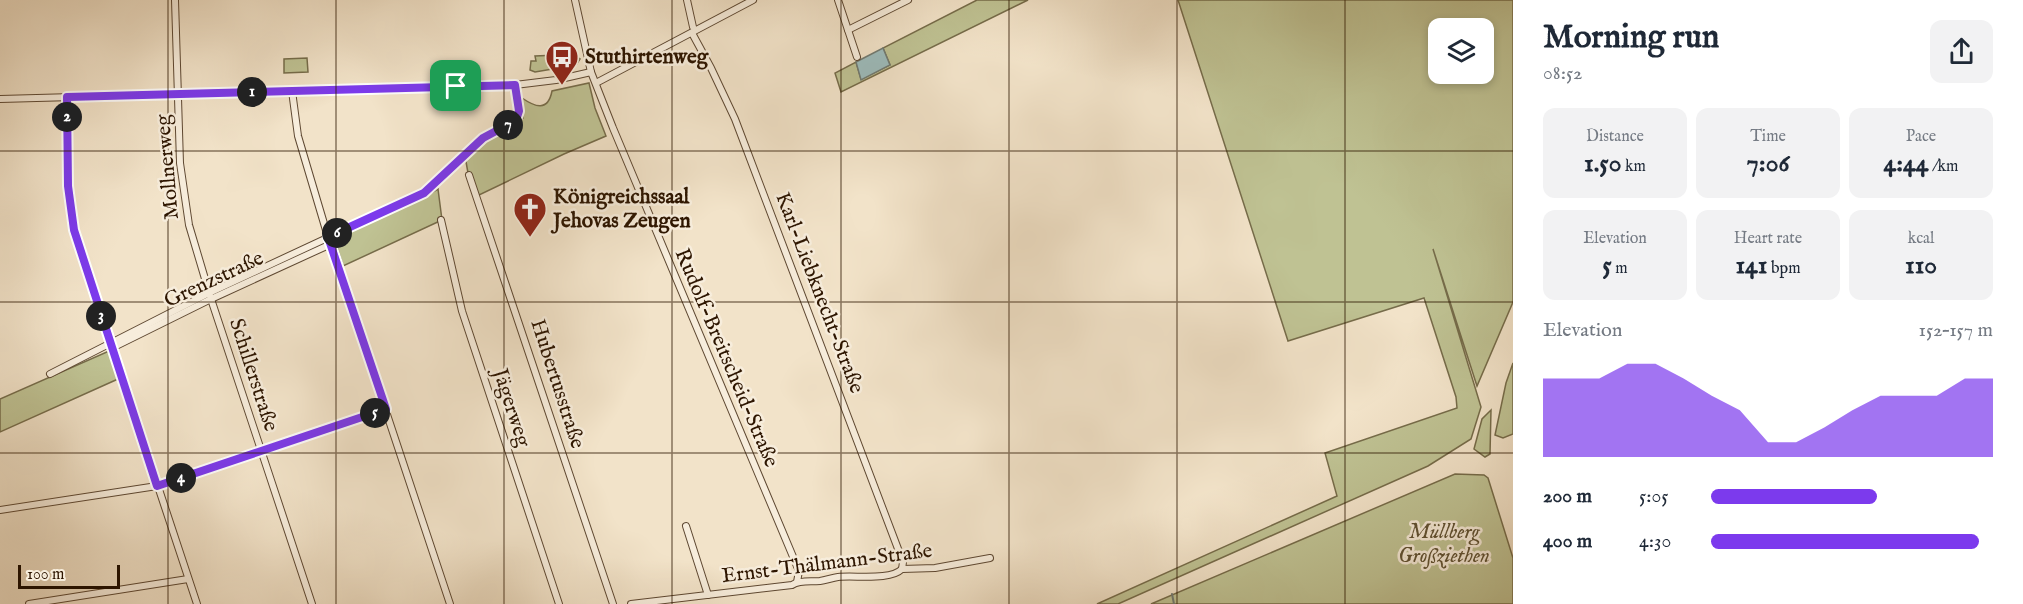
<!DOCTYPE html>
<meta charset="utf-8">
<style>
body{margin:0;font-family:"IM FELL English",serif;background:#f2f2f3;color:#1f2937;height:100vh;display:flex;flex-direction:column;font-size:22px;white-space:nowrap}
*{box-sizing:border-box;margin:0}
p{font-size:20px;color:#747a83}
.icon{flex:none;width:33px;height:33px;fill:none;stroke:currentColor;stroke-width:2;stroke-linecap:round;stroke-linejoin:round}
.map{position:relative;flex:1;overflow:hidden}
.side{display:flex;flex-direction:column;background:#fff;width:510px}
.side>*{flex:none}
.buttons{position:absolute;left:1428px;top:18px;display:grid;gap:12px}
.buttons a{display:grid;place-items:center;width:66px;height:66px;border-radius:12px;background:#fff;box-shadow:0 3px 9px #0003;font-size:30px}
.scale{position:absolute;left:18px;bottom:15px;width:102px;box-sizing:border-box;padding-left:6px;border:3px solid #2d1500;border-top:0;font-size:16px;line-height:21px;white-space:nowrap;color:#2d1500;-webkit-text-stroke:4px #f7eddc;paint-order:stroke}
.pin{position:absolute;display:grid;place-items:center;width:51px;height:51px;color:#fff;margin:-26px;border-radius:12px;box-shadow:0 3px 9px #0006}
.km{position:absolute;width:30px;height:30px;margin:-15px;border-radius:50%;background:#222;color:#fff;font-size:16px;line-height:30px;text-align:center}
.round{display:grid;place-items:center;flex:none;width:63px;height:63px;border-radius:12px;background:#f2f2f3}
.headline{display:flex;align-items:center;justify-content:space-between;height:102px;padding:0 30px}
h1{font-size:33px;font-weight:700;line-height:45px}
.metrics{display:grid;grid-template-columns:repeat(3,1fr);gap:9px;height:102px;padding:6px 30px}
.metrics div{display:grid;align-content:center;border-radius:12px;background:#f2f2f3;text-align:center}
.metrics b{font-size:26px;font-weight:700}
.metrics small{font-size:16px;font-weight:400}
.metrics p{font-size:16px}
.chart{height:168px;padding:12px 30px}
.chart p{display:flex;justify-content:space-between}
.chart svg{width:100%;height:108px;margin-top:6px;fill:#7c3aed;opacity:.7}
ul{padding:0 30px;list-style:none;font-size:20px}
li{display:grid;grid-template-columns:96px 72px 1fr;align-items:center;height:45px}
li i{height:15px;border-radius:8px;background:#7c3aed}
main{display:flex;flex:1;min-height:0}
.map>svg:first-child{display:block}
</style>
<main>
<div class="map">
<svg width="1513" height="604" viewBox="0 0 1513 604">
<rect width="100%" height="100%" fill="#f2e3c9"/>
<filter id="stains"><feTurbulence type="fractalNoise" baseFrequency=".00333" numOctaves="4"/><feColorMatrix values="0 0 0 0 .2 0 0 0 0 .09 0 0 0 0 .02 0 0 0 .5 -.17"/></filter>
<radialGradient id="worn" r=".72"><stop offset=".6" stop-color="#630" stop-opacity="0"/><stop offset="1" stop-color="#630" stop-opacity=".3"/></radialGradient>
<g fill="#bfc293" stroke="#766c4a" stroke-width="1.5" fill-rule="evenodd">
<polygon points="977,0 1028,0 841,92 835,73 856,62 861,79 890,65 883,48"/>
<path d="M1178 0H1513V302L1477 386 1433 249 1481 407 1471 439 1428 466 1118 604H1097L1337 496 1325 453 1457 408 1456 397 1424 298 1288 341ZM1438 28H1484V74H1438Z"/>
<polygon points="558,55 559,62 566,62 566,55 574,55 580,59 576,65 535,72 530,70 531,61 536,61 535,56"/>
<polygon points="307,58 308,72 284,73 284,59"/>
<path d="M589 83 595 108 606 136 564 154 477 196 468 173 465 156 481 142 523 118 520 100 522 98C535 107 548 112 552 91Z"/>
<polygon points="438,189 442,220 343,266 334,237 422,198"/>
<polygon points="109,351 118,379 0,432 0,399"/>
<polygon points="1513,363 1513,434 1503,438 1495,435 1506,383"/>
<polygon points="1491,410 1490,454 1485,457 1474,449 1482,419"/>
<polygon points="1455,474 1484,475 1488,478 1513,558 1513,604 1151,604"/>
</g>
<polygon fill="#9dbdbe" stroke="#707a72" stroke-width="1.5" points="883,48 890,65 861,80 856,62"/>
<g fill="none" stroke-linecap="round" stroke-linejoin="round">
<polyline stroke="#707a72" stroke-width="2" points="1172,594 1174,604"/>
<g stroke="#5e4832" stroke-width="8">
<g id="street">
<polyline points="175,0 180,163 189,225 211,299 312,604"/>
<polyline points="575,0 591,72 613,128 799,571 797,582"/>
<polyline points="687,0 693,27"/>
<polyline points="838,0 857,57"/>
<polyline points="848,30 908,0"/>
<polyline points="692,33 711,68 735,119 903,562 902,569"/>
<polyline points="596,83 753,0"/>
<polyline points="292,91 298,136 328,237 450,604"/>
<path d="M67 97C68 148 66 198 79 248L197 604"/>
<polyline points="0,99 515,85 556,80 591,72"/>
<polyline points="469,175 613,604"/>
<polyline points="441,220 462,311 559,604"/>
<polyline points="112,348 211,299 331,244"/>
<polyline points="50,374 209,293 424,193 483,138 511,123 517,117 519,111 515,85"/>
<polyline points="0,510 157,486 386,409"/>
<polyline points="686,526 708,595"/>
<polyline points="29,604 188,579"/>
<path d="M631 604 792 585C800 580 810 582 820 581 826 580 832 578 838 577 855 575 890 581 902 569L935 568 990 558"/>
</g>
</g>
<use href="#street" stroke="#f7eddc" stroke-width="6"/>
</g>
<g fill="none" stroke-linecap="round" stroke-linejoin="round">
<g stroke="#fff" stroke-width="12">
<polygon id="route" points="515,85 519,111 517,117 511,123 483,138 424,193 328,237 386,409 157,486 74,230 68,186 67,97"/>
</g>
<use href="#route" stroke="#7c3aed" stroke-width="8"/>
</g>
<path fill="none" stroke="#2d1500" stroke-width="1.5" stroke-opacity="0.55" d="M168 0V604M336 0V604M504 0V604M672 0V604M841 0V604M1009 0V604M1177 0V604M1345 0V604M0 151H1513M0 302H1513M0 453H1513"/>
<defs>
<g id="bus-pin" transform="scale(1.725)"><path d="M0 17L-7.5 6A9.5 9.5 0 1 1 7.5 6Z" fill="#8f2418" stroke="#f7eddc"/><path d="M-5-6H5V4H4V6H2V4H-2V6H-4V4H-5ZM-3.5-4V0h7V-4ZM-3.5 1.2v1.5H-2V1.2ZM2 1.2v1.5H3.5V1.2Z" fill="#fff"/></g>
<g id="church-pin" transform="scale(1.725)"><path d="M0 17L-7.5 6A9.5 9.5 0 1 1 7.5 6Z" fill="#8f2418" stroke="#f7eddc"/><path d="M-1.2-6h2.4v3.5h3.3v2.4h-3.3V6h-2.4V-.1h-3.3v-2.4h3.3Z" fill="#fff"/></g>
</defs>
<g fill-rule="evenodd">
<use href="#bus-pin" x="562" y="57"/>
<use href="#church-pin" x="530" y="209"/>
</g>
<g text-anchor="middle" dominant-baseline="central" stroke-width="5" stroke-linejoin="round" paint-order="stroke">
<g font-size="21" font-weight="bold" fill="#2d1500" stroke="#f7eddc" text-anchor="start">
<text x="585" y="57">Stuthirtenweg</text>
<text x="553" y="197">Königreichssaal<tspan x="553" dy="24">Jehovas Zeugen</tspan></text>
</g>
<g font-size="21" fill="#2d1500" stroke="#f7eddc">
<text transform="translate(168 167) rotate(-95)">Mollnerweg</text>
<text transform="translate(214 280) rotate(-25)">Grenzstraße</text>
<text transform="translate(819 293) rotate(69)">Karl-Liebknecht-Straße</text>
<text transform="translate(726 358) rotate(67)">Rudolf-Breitscheid-Straße</text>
<text transform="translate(253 375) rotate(72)">Schillerstraße</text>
<text transform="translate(557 384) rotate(72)">Hubertusstraße</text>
<text transform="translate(511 408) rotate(72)">Jägerweg</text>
<text transform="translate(827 564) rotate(-7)">Ernst-Thälmann-Straße</text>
</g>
<g font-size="21" font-style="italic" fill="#605233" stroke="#f7eddc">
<text x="1444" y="532">Müllberg<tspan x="1444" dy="24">Großziethen</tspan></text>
</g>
</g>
<rect width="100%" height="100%" filter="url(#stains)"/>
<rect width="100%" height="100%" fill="url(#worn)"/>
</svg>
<div class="buttons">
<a><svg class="icon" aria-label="layers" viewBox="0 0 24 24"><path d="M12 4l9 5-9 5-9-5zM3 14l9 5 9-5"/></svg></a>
</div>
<div class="scale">100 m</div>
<div class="pin" style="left:456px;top:86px;background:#1e9e55"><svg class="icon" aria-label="arrive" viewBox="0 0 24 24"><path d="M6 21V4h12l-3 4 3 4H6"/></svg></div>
<b class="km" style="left:252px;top:92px">1</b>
<b class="km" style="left:67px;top:117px">2</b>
<b class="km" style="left:101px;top:316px">3</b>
<b class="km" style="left:181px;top:478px">4</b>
<b class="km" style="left:375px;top:413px">5</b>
<b class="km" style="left:337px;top:233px">6</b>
<b class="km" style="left:508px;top:125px">7</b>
</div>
<section class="side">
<div class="headline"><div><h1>Morning run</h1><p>08:52</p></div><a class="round"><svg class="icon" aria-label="share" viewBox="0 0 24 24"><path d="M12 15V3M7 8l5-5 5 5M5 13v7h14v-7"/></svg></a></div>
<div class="metrics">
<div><p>Distance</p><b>1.50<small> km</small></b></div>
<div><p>Time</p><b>7:06</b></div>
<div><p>Pace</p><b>4:44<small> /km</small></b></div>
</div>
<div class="metrics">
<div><p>Elevation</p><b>5<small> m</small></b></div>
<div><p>Heart rate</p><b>141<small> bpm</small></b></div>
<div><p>kcal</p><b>110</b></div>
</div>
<div class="chart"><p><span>Elevation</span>152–157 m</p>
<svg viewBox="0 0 160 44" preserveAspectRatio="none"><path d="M0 44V12L10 12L20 12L30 6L40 6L50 12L60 19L70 25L80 38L90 38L100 32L110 25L120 19L130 19L140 19L150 12L160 12V44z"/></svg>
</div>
<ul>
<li><b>200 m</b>5:05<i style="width:59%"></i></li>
<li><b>400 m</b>4:30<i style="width:95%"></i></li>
</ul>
</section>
</main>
